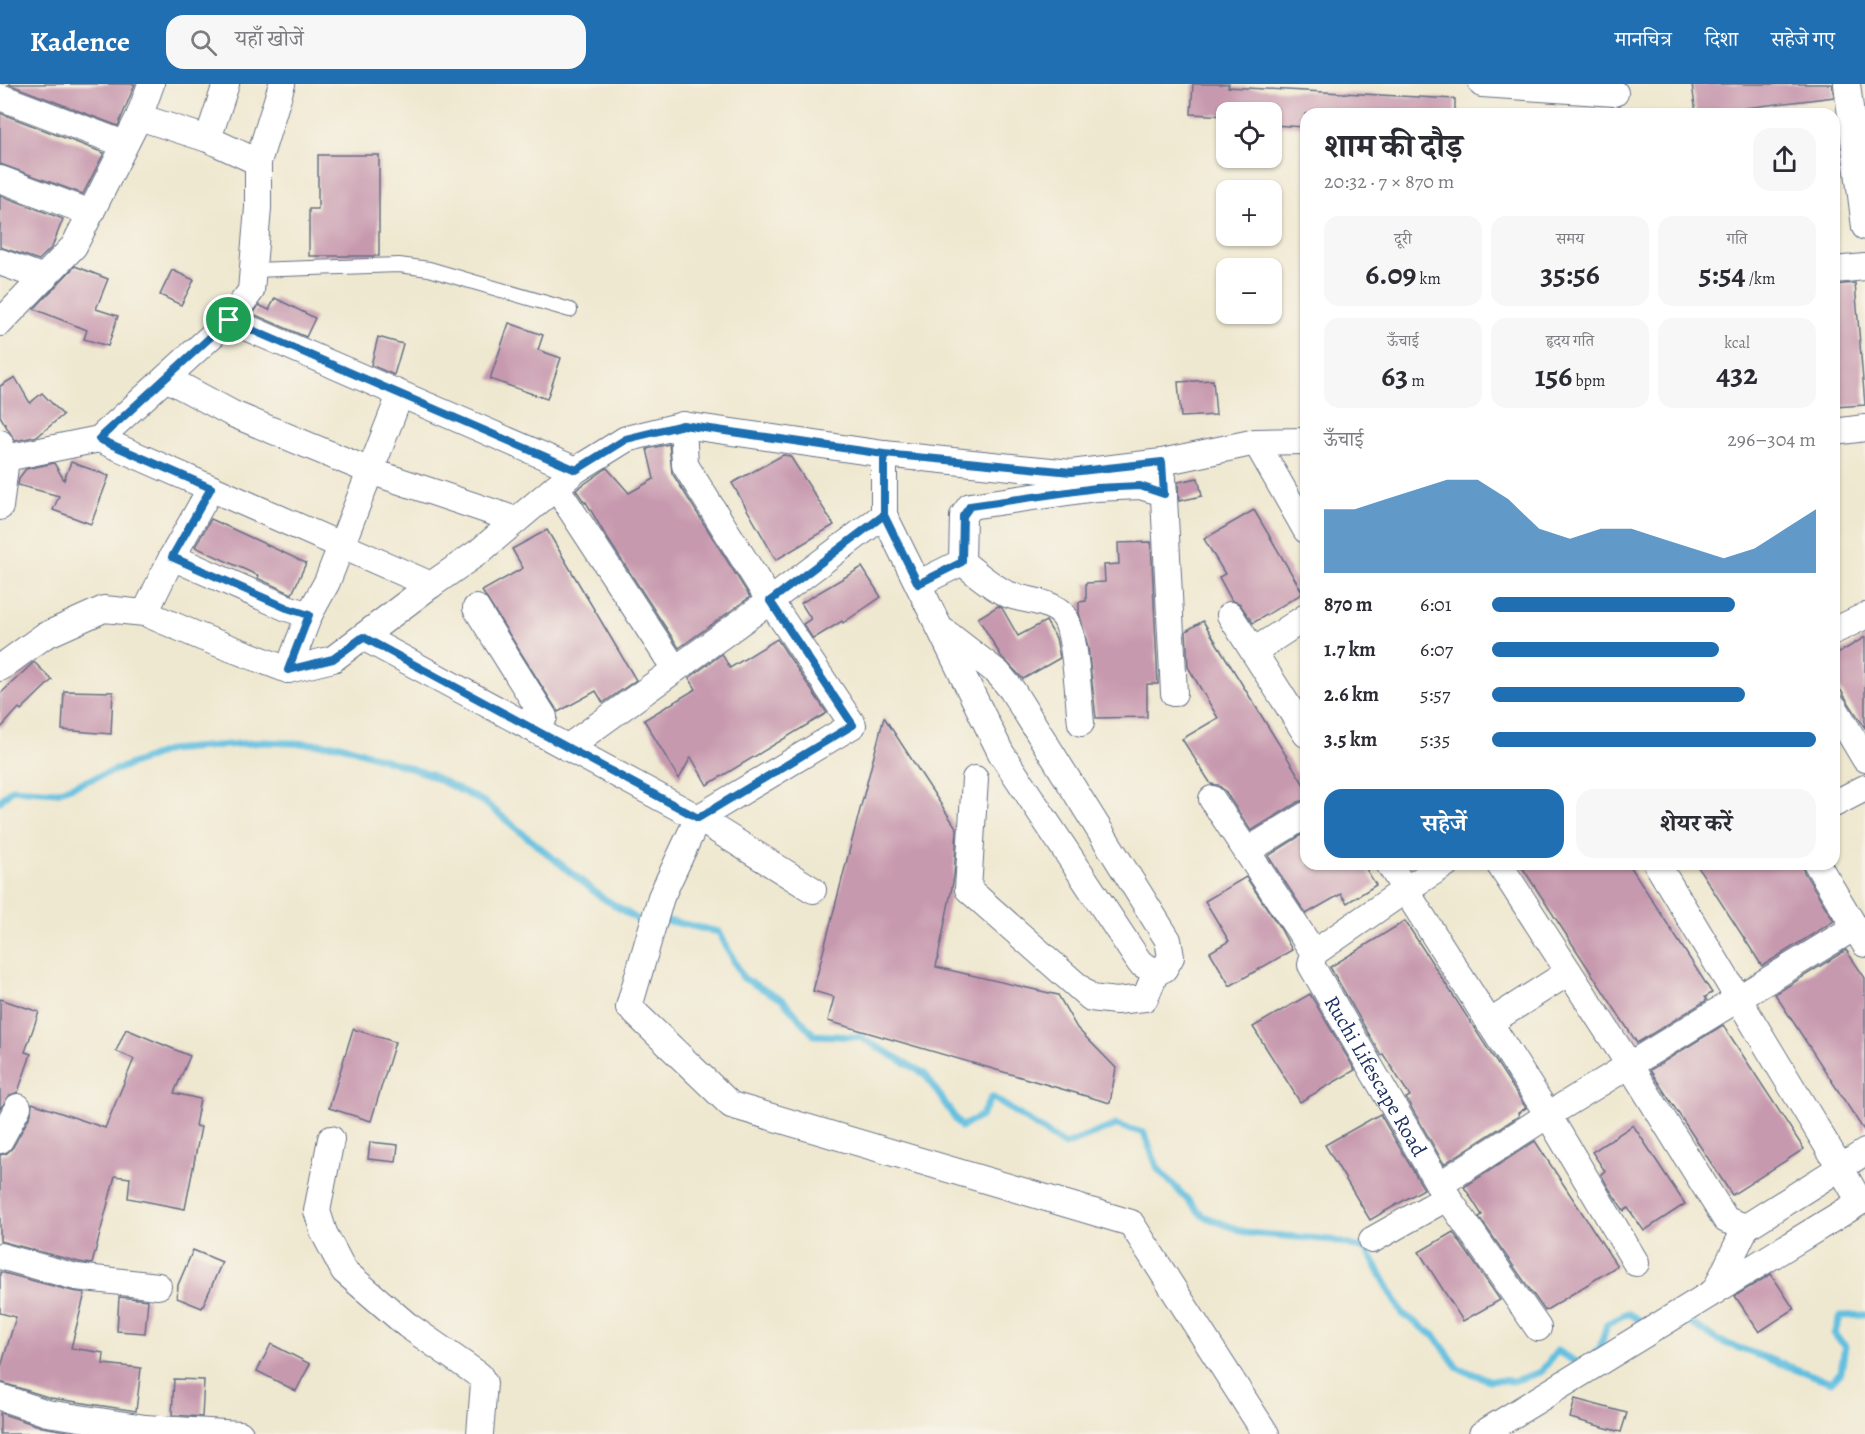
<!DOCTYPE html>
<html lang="hi">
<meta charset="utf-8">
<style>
body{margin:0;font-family:Alegreya,"Noto Serif Devanagari",serif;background:#f7f7f7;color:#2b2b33;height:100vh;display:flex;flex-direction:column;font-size:22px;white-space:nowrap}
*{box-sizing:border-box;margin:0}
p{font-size:20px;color:#7c7c81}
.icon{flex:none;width:33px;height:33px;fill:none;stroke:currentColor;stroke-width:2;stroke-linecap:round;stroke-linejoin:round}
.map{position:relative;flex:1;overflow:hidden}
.panel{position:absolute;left:1300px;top:24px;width:540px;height:762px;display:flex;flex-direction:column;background:#fff;border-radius:18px;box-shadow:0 2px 4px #0004}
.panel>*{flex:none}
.controls{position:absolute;left:1216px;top:18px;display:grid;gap:12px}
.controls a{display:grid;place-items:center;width:66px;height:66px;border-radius:12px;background:#fff;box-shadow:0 2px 4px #0004;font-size:30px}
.pin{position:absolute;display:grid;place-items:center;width:51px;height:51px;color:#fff;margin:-26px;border:3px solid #fff;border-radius:50%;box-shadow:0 2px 6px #0007}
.round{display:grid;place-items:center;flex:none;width:63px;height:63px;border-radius:18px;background:#f7f7f7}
.summary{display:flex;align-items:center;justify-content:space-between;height:102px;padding:0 24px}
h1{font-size:33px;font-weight:700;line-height:45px}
.stats{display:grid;grid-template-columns:repeat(3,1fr);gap:9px;height:102px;padding:6px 24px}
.stats div{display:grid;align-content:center;border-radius:15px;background:#f7f7f7;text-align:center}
.stats b{font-size:30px;font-weight:700}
.stats small{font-size:16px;font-weight:400}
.stats p{font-size:16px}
.chart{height:168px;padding:12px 24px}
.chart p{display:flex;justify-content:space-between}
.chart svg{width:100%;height:108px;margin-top:6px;fill:#1f6fb2;opacity:.7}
.primary-button{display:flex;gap:12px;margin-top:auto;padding:12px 24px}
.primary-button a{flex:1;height:69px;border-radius:18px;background:#1f6fb2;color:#fff;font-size:24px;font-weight:700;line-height:69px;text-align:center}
.primary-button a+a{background:#f7f7f7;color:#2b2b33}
ul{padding:0 24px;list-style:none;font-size:20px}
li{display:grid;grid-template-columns:96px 72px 1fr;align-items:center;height:45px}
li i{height:15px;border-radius:8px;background:#1f6fb2}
header{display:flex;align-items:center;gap:36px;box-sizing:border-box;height:84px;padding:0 30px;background:#1f6fb2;color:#fff}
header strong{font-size:28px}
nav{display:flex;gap:33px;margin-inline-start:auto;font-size:21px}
.search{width:420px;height:54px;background:#f7f7f7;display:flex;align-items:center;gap:15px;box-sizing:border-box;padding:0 21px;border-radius:18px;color:#7c7c81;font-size:22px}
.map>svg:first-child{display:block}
</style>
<header>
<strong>Kadence</strong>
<div class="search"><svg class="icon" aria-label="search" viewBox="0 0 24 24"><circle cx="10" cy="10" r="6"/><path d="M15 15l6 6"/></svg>यहाँ खोजें</div>
<nav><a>मानचित्र</a><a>दिशा</a><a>सहेजे गए</a></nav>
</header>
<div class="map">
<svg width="1865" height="1350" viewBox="0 0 1865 1350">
<rect width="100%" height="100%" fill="#f7f3e8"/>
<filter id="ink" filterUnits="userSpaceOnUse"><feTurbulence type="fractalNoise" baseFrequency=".0167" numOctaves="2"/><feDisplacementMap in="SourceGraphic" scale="12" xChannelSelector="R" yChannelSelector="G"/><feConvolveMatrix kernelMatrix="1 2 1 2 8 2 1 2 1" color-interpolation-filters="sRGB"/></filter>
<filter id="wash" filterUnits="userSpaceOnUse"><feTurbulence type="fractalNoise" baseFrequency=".008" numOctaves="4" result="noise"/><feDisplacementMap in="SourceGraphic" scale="24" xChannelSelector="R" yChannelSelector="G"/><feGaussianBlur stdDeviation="1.35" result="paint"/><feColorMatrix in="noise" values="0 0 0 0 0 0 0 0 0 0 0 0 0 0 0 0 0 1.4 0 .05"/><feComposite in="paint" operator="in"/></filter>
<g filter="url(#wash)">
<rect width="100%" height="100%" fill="#efe8d0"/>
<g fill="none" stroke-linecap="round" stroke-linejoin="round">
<g stroke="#62bfe0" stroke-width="7">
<polyline points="0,717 12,705 57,708 169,666 264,658 341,661 428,690 484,718 600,812 640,837 649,837"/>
<polyline points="661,837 674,838 719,848 743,894 783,916 814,951 860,953 925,990 961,1043 981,1032 992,1013 1065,1061 1116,1041 1144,1049 1158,1085 1203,1132 1247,1149 1333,1156 1367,1166 1403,1230 1435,1252 1458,1284 1489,1296 1513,1297 1541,1288 1557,1267 1581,1281"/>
<polyline points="1679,1240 1691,1239 1717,1256 1831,1298 1841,1288 1845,1262 1834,1250 1841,1232 1865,1231"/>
<polyline points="1596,1268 1600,1264 1607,1240 1627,1229 1650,1242"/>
</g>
</g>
<g id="blocks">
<g fill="#c799ae">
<polygon points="8,0 135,0 118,42"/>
<polygon points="1193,0 1229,0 1228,3 1455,15 1455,30 1306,30 1305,43 1272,41 1272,28 1227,28 1227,32 1191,30"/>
<polygon points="1692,0 1832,0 1834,13 1696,30"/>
<polygon points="0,29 104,69 83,110 0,80"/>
<polygon points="318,71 379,71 379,172 309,172 309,125 318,125"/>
<polygon points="0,111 63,135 52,163 39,176 0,163"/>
<polygon points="75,182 108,195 96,225 118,232 108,262 84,255 87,246 34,225"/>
<polygon points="172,186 194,196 181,221 160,211"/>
<polygon points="1855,199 1865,321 1834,323 1834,201"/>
<polygon points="275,214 315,234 306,253 253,230 259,221 269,226"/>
<polygon points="509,239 543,251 538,266 561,274 547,315 490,295"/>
<polygon points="378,253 403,260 394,291 371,281"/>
<polygon points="15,293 30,319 42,309 63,331 38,352 15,357 0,332 0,302"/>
<polygon points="1213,296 1216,331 1181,333 1178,298"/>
<polygon points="669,360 672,389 750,513 679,564 604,449 586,418 585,419 576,406 607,384 629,409 654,395 647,365"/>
<polygon points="783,371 790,372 834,441 776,476 732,399"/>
<polygon points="71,378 109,392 91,440 53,426 59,412 18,401 19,394 26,385 54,379 64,396"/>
<polygon points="1198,394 1202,412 1179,417 1178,398"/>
<polygon points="1254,426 1303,509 1253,539 1239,519 1232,517 1219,493 1225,490 1204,455"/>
<polygon points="211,435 306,479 292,510 257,494 259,492 195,463"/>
<polygon points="547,446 636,596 603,619 596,607 558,628 482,507 523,484 512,465"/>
<polygon points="1151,458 1158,600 1147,600 1147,633 1096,634 1088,563 1079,529 1079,518 1086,517 1086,499 1105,498 1104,481 1119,480 1118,459"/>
<polygon points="862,483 881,513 843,539 842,537 813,555 803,540 811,535 801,519"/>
<polygon points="998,522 1002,524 1018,552 1046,537 1056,554 1060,574 1023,595 1001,572 978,534"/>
<polygon points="1203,537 1306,704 1306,716 1298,718 1251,747 1225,707 1218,701 1211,700 1182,655 1218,634 1188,583 1186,547"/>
<polygon points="1865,553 1865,644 1834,596 1834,572"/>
<polygon points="777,555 827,629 707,701 691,673 679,695 644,636 696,605 689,594 722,570 730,584"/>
<polygon points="34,578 52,596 21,626 19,624 0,645 0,610"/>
<polygon points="64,607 113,608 111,650 62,646"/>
<polygon points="884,633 957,745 954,793 936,883 1058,911 1077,944 1116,984 1110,1019 828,937 834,913 813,907"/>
<polygon points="1306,748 1306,780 1363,780 1376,801 1347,819 1341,810 1306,830 1268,772"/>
<polygon points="1520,780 1629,780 1712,909 1705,913 1707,916 1637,959"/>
<polygon points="1696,780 1802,780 1804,788 1834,837 1762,882"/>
<polygon points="1246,793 1280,844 1292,866 1230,902 1210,868 1229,857 1205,817"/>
<polygon points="1405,837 1526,1024 1518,1029 1519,1032 1444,1080 1406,1014 1410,1012 1383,970 1381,971 1330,883"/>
<polygon points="1846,866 1865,894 1865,1048 1775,910"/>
<polygon points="1310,910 1355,986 1300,1018 1253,943"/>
<polygon points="0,915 39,928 25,968 31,970 18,1008 10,1011 0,1025"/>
<polygon points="1723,941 1804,1065 1732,1111 1650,986"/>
<polygon points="126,945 190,972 174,1009 200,1015 195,1042 201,1043 185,1125 128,1114 130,1094 115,1092 92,1180 79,1178 0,1157 0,1071 7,1069 13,1063 31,1030 32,1019 105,1044 134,975 116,967"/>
<polygon points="353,945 395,958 371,1037 329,1024"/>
<polygon points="1380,1030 1424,1105 1370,1136 1325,1061"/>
<polygon points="1633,1041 1685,1120 1644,1147 1628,1124 1624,1127 1608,1103 1601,1090 1605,1087 1592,1068"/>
<polygon points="1535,1057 1617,1182 1545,1227 1479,1133 1482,1131 1464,1103"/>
<polygon points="370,1058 398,1061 396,1078 368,1075"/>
<polygon points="1453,1148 1500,1216 1463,1237 1419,1168"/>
<polygon points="193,1166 222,1178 202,1224 177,1214 178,1201"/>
<polygon points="0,1188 72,1207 85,1209 71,1264 104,1269 103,1280 141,1284 136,1327 51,1314 0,1298 0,1286 16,1233 0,1229"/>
<polygon points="1771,1190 1794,1225 1759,1248 1735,1212"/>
<polygon points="119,1213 148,1216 145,1249 117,1247"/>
<polygon points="271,1260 310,1280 296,1307 257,1287"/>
<polygon points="174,1295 204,1296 202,1333 172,1331"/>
<polygon points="1575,1315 1627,1329 1621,1348 1570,1334"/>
<polygon points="0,1329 42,1343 85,1350 0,1350"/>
</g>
</g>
</g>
<g filter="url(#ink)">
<use href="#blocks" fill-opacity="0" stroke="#657086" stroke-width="1.5"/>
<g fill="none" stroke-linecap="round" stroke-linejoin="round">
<g stroke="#657086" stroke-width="16">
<polyline id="service" points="253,186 399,181 429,185 570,226"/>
</g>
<g stroke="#657086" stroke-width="28">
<g id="minor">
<polyline points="1482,0 1615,9"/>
<polyline points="1847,0 1865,143"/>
<polyline points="0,13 124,60"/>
<polyline points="139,33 208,55 258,78"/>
<polyline points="208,55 226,0"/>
<polyline points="0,95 91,129"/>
<polyline points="0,178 44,194"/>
<polyline points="1834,186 1865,183"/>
<polyline points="229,236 576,386"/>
<polyline points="0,239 74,162 139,33 151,0"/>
<polyline points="166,294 233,330 370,387 516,436"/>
<polyline points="683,341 685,381 770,517 853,641 698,734 661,813 629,923 731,1021 1131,1139 1266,1350"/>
<polyline points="1834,348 1865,344"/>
<polyline points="99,355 431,501"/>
<polyline points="1256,358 1306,446"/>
<polyline points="0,359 6,374 0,423"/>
<polyline points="884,370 884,431 1001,669 1140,879 1156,888 1145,914 1116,917 1091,914 968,805 975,695"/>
<polyline points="6,374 99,355 229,236 251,207 258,124 258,78 282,0"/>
<polyline points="1163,394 1174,609"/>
<polyline points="556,403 675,585"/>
<polyline points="172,473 287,524 309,531 327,498 400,311"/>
<path d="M962 478C976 489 990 502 1007 510 1024 517 1050 516 1063 531 1076 546 1078 615 1081 639"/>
<polyline points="918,500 962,478 963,432 970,422 1096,404 1140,402 1164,409"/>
<polyline points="476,524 544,633"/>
<polyline points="145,529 172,473 211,404"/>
<polyline points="1230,531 1306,650"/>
<polyline points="1834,547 1865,532"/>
<polyline points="945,548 998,589 1012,606 1168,856 1171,873 1164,885 1156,888"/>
<polyline points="363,553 698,734 813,806"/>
<polyline points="1254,567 1306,533"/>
<polyline points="0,584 44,552 104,525 145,529 201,553 288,586 333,575 431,501 480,467 576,386 626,355 683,341 884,370 1071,389 1162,378 1256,358 1306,357"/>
<polyline points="288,586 309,531"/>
<polyline points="1834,623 1865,675"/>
<polyline points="568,663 770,517 884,431"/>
<polyline points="1212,715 1314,869"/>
<polyline points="1834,720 1865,704"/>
<polyline points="1247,767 1306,731"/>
<polyline points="1389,780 1548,1031 1636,1179"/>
<path id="s1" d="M1446 780 1405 806 1314 869 1311 881 1439 1101 1538 1244"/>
<polyline points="1499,780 1630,982 1726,1136 1746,1143"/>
<polyline points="1657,780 1840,1083 1860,1118"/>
<polyline points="1817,780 1865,860"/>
<polyline points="1489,939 1569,888"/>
<polyline points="331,1055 317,1127 324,1149 344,1187 407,1241 479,1291 484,1299 480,1350"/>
<polyline points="0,1056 18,1023"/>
<polyline points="1439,1101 1548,1031 1855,843"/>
<polyline points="1372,1156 1448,1113"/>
<polyline points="0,1172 76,1193 158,1202"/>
<polyline points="1715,1207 1746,1143 1865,1068"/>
<polyline points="0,1313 47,1329 145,1344 240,1350"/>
<polyline points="1482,1350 1865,1115"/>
</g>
</g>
<use href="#service" stroke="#fff" stroke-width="14"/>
<use href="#minor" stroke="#fff" stroke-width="26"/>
</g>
</g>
<g fill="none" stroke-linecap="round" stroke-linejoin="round" filter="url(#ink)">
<g stroke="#fff" stroke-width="12">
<polyline id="route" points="229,236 99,355 211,404 172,473 287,524 309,531 288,586 333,575 363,553 698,734 853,641 770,517 884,431 884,370 1071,388 1162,378 1164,410 1140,402 1096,404 970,422 963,432 962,478 918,500 884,431 884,370 683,341 626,355 576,386 229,236"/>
</g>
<use href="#route" stroke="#1f6fb2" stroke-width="8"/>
</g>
<g text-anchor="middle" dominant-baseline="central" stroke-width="6" stroke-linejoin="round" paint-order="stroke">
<g font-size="21" fill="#1b2f5e" stroke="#f7f3e8">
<text stroke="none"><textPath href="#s1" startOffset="300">Ruchi Lifescape Road</textPath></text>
</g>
</g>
</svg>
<div class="controls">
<a><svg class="icon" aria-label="locate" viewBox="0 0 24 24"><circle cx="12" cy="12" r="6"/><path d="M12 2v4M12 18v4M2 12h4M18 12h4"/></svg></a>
<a>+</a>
<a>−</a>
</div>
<div class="pin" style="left:229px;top:236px;background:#1e9e55"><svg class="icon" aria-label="arrive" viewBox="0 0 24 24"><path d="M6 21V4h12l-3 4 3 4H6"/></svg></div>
<section class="panel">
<div class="summary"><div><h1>शाम की दौड़</h1><p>20:32 · 7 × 870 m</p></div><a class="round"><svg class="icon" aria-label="share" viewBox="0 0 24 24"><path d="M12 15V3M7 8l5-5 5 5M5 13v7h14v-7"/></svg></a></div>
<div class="stats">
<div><p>दूरी</p><b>6.09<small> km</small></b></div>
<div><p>समय</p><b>35:56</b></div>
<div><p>गति</p><b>5:54<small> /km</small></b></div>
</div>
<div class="stats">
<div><p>ऊँचाई</p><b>63<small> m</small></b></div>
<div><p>हृदय गति</p><b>156<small> bpm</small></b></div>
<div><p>kcal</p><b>432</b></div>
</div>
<div class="chart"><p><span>ऊँचाई</span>296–304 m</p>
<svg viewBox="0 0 160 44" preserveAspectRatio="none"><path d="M0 44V18L10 18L20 14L30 10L40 6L50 6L60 14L70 26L80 30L90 26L100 26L110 30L120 34L130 38L140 34L150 26L160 18V44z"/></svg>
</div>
<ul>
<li><b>870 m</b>6:01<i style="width:75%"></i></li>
<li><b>1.7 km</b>6:07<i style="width:70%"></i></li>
<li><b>2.6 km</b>5:57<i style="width:78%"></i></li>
<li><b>3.5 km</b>5:35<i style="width:100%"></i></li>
</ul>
<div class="primary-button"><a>सहेजें</a><a>शेयर करें</a></div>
</section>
</div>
